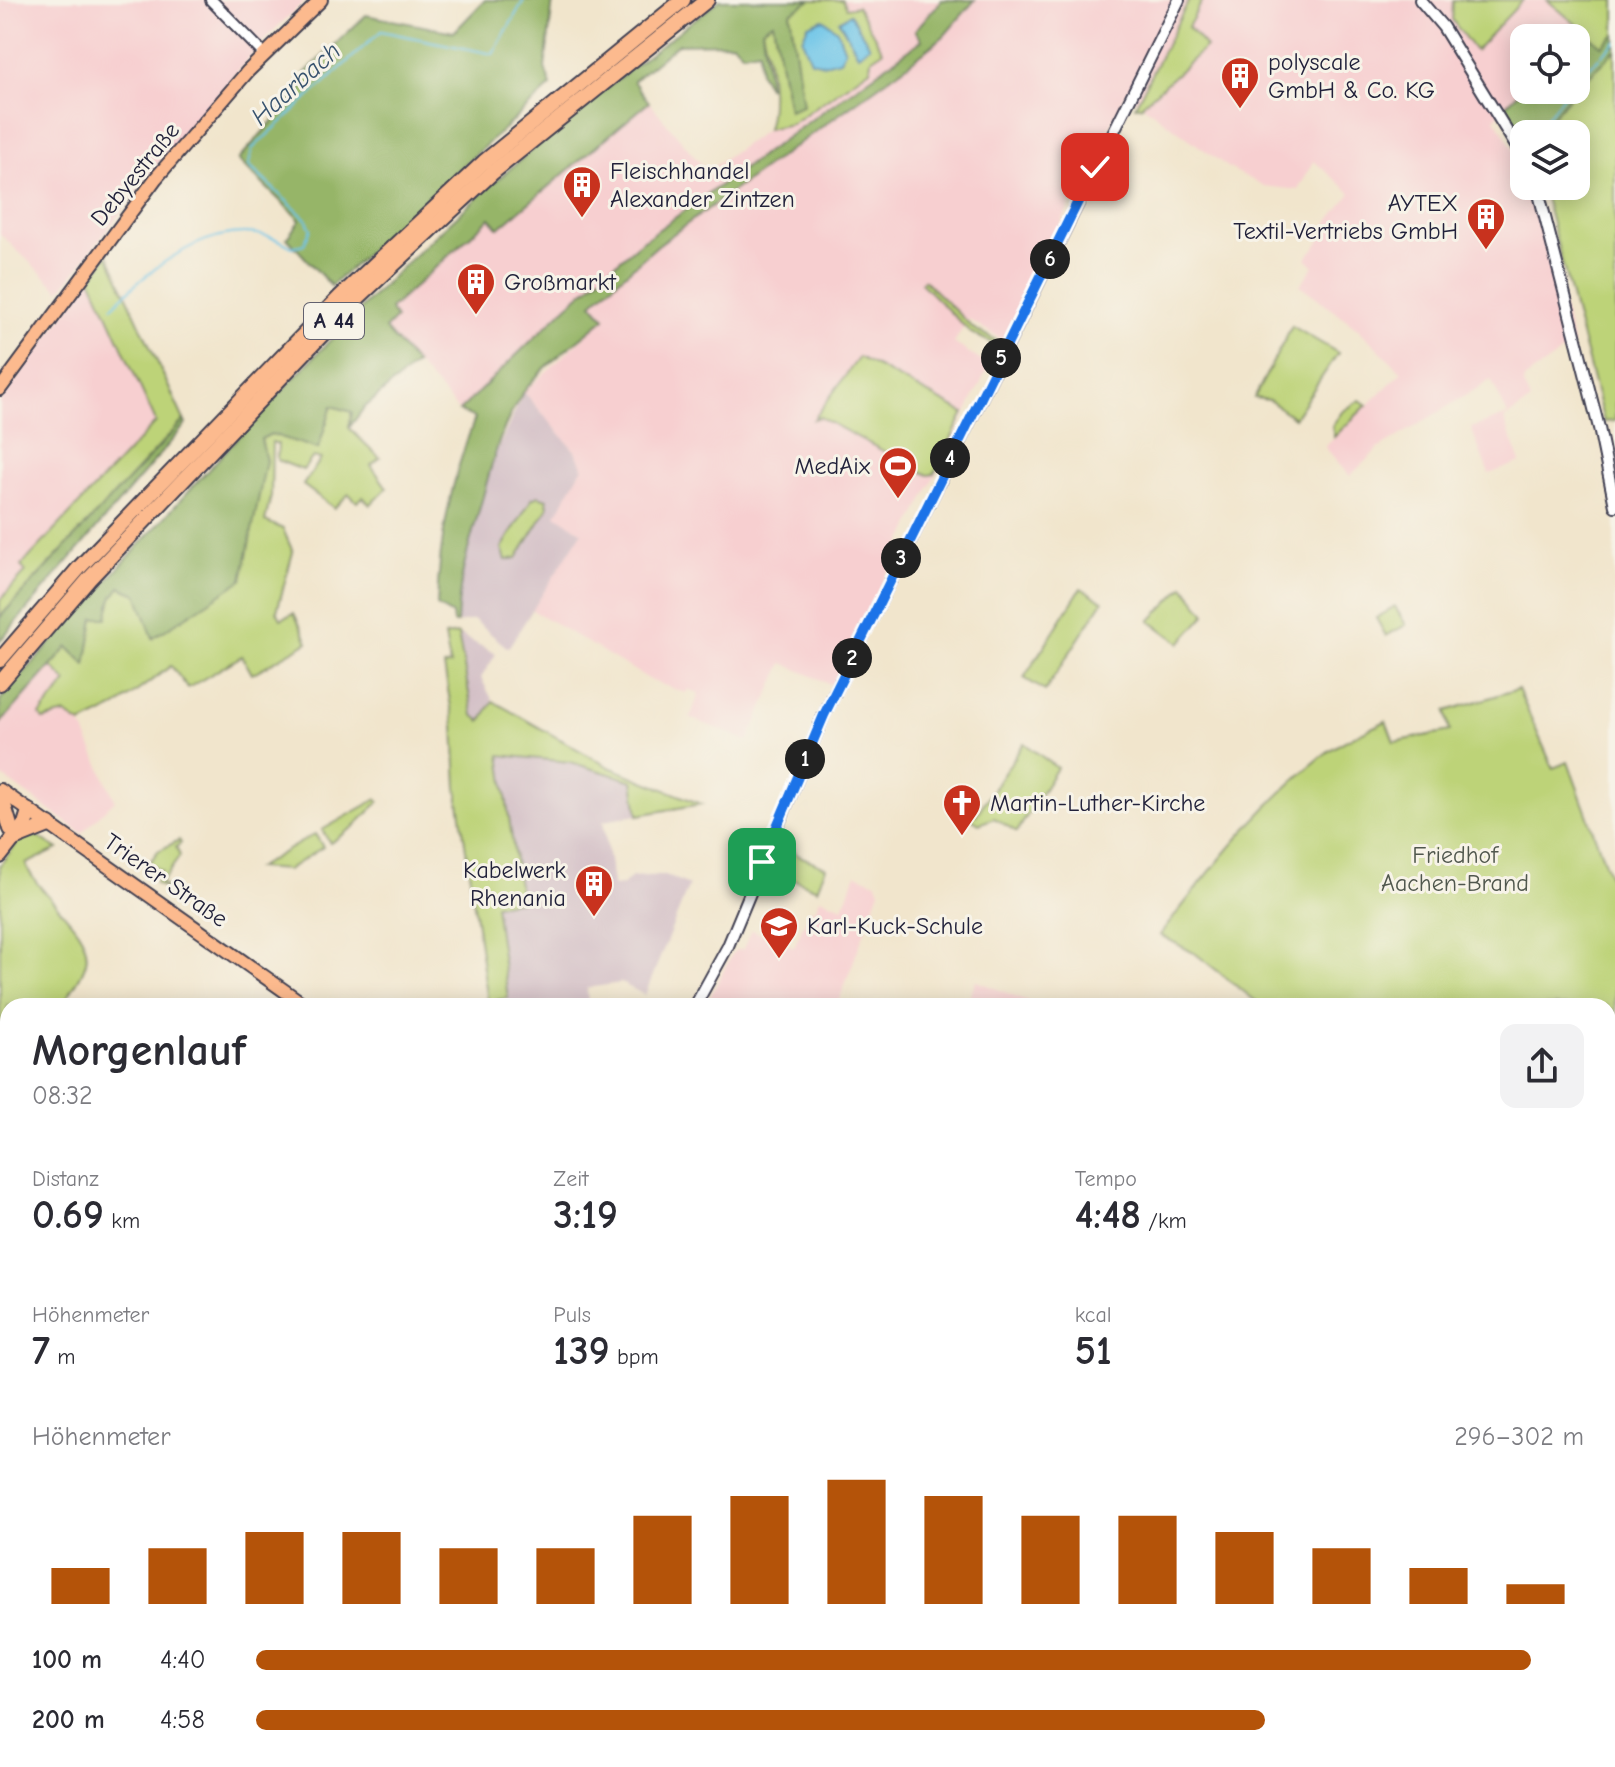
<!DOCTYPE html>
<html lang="de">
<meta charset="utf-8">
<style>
body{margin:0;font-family:"Comic Neue",sans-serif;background:#f2f2f3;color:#2b2b33;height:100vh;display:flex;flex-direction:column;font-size:30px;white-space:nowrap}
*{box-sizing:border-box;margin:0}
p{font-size:26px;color:#7c7c81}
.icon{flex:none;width:44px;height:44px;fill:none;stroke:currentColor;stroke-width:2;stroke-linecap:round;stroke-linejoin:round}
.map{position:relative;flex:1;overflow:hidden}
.panel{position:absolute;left:0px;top:998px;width:1616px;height:770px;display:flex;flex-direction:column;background:#fff;border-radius:24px 24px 0 0;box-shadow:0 4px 20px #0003}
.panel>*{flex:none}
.buttons{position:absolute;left:1510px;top:24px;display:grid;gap:16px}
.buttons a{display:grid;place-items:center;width:80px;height:80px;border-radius:16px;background:#fff;box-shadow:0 4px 20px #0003;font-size:40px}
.pin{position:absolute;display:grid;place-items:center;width:68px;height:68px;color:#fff;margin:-34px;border-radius:16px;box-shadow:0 4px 12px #0006}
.km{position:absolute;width:40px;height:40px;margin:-20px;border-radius:50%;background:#222;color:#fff;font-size:22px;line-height:40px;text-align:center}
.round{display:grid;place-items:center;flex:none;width:84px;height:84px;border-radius:16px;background:#f2f2f3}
.head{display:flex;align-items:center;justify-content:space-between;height:136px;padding:0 32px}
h1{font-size:44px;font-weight:600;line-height:60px}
.metrics{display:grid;grid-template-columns:repeat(3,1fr);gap:12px;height:136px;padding:8px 32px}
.metrics div{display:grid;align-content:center}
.metrics b{font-size:40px;font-weight:600}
.metrics small{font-size:22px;font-weight:400}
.metrics p{font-size:22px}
.chart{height:224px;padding:16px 32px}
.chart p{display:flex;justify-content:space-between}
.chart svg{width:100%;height:144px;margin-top:8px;stroke:#b45309;stroke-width:6}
ul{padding:0 32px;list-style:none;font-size:26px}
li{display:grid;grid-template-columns:128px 96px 1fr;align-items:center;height:60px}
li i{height:20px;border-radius:10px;background:#b45309}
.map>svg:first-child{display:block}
</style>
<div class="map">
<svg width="1615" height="1767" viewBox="0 0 1615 1767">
<rect width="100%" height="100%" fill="#f7f3e8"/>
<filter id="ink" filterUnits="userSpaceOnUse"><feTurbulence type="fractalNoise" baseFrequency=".0125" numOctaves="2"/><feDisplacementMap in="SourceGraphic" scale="16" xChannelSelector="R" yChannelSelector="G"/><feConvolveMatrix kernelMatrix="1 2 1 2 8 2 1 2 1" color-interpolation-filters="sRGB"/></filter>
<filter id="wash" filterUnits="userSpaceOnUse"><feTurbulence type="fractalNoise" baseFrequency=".006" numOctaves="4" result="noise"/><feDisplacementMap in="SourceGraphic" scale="32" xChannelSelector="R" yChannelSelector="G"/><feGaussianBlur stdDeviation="1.8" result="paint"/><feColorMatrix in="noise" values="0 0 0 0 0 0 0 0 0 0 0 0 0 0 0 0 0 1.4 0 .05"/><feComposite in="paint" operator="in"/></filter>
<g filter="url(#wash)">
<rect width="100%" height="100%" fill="#f1e5cc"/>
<g fill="#f7cfd0">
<polygon points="0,0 306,0 270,34 161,160 60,291 0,234"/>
<polygon points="842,0 942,0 915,29 922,39 637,245 567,306 459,411 385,329 396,318 389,309 490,217 499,227 649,102 707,171 767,129 791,124 882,51"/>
<polygon points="975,0 1453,0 1452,20 1475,51 1523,0 1547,0 1582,30 1573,38 1524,38 1524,87 1495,118 1524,168 1524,186 1531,186 1573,344 1524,379 1523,385 1531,401 1504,419 1521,462 1489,474 1471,428 1508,415 1491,380 1378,449 1350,476 1325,447 1402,372 1356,327 1300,285 1314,266 1306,259 1329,229 1326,225 1351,193 1314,161 1298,190 1264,186 1229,168 1126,93 1003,340 968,319 954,343 989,366 832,685 783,663 748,741 690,718 699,694 688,689 686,693 652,681 532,610 582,532 555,515 583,467 575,451 524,392 605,318 593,303 658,245 906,66 944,36"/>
<polygon points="91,278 156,422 21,566 27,571 0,600 0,402"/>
<polygon points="51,666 67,682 40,715 43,720 65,714 81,724 115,800 82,833 0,775 0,724"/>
<polygon points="856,874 876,882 880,890 837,1006 705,1006 734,951 743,949 751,930 794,947 810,909 815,910 820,898 843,907"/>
<polygon points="976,981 1030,1002 1028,1006 966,1006"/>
<polygon points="0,1200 8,1201 8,1543 0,1547"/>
</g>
<g fill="#d2bdc5">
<polygon points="524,392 575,451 583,467 556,515 582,532 508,648 474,620 457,623 458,593 462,562 479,512 487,472"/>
<polygon points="458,634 496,654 481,678 493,701 609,767 701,804 603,821 613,886 623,885 632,877 665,875 689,885 645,995 621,983 587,988 588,1006 509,1006 494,905 521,900 497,733 473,715"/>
</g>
<g fill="#bdd378" stroke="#707a5a" stroke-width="2">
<path d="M811 0H842L846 8 857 6 883 51 871 59 870 69 791 124 767 129C776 98 769 60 762 29L773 22 789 110 802 104 790 12Z"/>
<polygon points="1189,0 1203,0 1188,27 1206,47 1141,106 1135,106"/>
<polygon points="1453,0 1523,0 1475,51 1452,20"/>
<polygon points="1547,0 1615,0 1615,34 1602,46"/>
<polygon points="1615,50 1615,421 1604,422 1542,186 1576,186 1576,134 1537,134 1593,69"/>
<polygon points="108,255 184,420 0,617 0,600 26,572 21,566 156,422 91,278"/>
<polygon points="924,280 974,329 1001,343 1000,347 971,333 921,283"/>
<polygon points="1292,326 1338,353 1294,418 1269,400 1254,398"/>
<polygon points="859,357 964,413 934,474 928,475 820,417 814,419"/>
<polygon points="1360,400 1367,405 1334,437 1332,426 1342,412"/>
<polygon points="332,405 352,412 349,428 380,458 371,465 387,488 370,505 363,497 357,502 349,494 334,508 303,485 321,459 313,457 303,470 277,460 278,444 272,442 271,496 265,521 283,529 293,552 277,611 281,619 294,613 308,642 252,674 242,656 188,688 171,666 116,707 81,724 65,714 43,720 40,715 67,682 51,666 68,647 86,664 94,618 107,617 112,598 120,587 137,594 154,638 266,461 261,439 271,434 318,449"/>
<polygon points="538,496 547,499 548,508 517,558 506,560 502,548 532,499"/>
<polygon points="1184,586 1206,614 1180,643 1150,621"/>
<polygon points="1081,588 1103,601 1045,691 1024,678"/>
<polygon points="1395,607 1406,625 1386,636 1376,618"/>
<polygon points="458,634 473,715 481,721 493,701 609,767 701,804 638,815 633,781 570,762 500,755 521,901 495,905 508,998 488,1002 457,788 454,725 444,666 450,665 445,636"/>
<path d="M1518 689 1553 768 1568 762 1615 891V1122L1608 1126V1006H1262L1196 954 1160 935C1210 870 1261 804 1326 753 1343 740 1366 731 1386 721L1394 742 1450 731 1446 711Z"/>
<polygon points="1024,743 1057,768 1017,832 994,818 979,824 947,803 950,798 976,815"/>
<polygon points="377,799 379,802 354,827 330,843 322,830"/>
<polygon points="315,834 323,847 287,870 257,868"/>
<path d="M37 836 58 849 26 864C34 892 94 929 86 962 83 977 69 993 62 1006H8V1047L0 1034V865L21 838Z"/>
<polygon points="179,840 181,843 176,847 180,856 161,883 167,888 164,888 155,883 162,872 149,863 158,851"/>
<polygon points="782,844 793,848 797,855 826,867 817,889 781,874 783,867 776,864 780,853 774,855"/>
<polygon points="8,1067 8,1147 0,1156 0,1075"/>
<polygon points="1608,1694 1615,1701 1615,1767 1558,1767 1563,1760 1608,1760"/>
<polygon points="97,1760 380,1760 380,1767 101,1767"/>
<polygon points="1157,1760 1237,1760 1248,1767 1154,1767"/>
<polygon points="1471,1760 1535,1760 1540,1767 1465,1767"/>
</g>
<g fill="#96b568" stroke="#5c6c52" stroke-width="2">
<polygon points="485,0 553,0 545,68 551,86 331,286 287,238 300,220 238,160 301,89 305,73 366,15 454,32"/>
<path d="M720 0H811L790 13 803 105 789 110 773 22 762 29 769 88 760 73 759 50 743 53 733 43 678 44 633 81 649 102 499 228 490 218 390 309 396 318 385 329 416 364 364 408 349 428 352 412 332 406 318 449 271 434 261 439 266 461 242 580 153 638 137 594 120 587 112 598 107 618H94L86 665 68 647 0 724V700C121 564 243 429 370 299 478 190 598 92 720 0Z"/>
<path d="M942 0H975L944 36 906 66 658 245 592 303 605 318C578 341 544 364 523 393 498 430 490 473 478 514 466 556 459 578 457 623H453L452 615 437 606C439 538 451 481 475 418L459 411 567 306 637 245 922 40 915 30Z"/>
<polygon points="1582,30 1602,46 1615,34 1615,50 1576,89 1576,38 1573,38"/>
<polygon points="1524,87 1524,90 1575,90 1537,134 1524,134 1524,147 1502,109"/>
<polygon points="184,420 186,424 0,641 0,617"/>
</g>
<g fill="#6ac4e8" stroke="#467392" stroke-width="2">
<polygon points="850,14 870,46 858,54 839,21"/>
<polygon points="823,19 837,30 845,51 840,60 824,64 811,61 802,39 808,25"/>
</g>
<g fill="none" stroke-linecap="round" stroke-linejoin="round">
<g stroke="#6ac4e8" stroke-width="2">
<polyline points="1602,55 1615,42"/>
<polyline points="1576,81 1599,58"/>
<polyline points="1534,134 1568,90"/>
<path d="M112 307C157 261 228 207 292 247L304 244 311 229 306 219 249 166 252 149 381 31 493 54 524 0"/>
<polyline points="1544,1760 1547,1767"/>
</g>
</g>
</g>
<g filter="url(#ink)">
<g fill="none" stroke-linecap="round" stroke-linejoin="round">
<g stroke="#413f51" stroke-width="14">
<g id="minor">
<polyline points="211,0 265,55"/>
<polyline points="1420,0 1443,27 1524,159"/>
<polyline points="1537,186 1599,428 1615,506"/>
<polyline points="695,1006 728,946 824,715 1179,0"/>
<polyline points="925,1767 932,1760"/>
</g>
</g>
<g stroke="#413f51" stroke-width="16">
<g id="major">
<polyline points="0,389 156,178 248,71 321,0"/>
<polyline points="0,790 306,1006"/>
<polyline points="1608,1280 1615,1277"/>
<polyline points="1387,1760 1397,1767"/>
</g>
</g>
<g stroke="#413f51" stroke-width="18">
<g id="highway">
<polyline points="0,660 79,568 340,297 484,162 683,0"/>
<polyline points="0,683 89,579 349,306 493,172 707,0"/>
<polyline points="0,792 11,829"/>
<polyline points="14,839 49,825"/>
<polyline points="0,856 25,824 29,811"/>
</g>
</g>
<use href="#minor" stroke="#fff" stroke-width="10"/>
<use href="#major" stroke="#fcba8e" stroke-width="12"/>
<use href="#highway" stroke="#fcba8e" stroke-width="14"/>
</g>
</g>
<g fill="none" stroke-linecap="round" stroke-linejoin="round" filter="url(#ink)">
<g stroke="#fff" stroke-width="16">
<polyline id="route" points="762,862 824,715 1095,167"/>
</g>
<use href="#route" stroke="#1a73e8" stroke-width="10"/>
</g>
<defs>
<g id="building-pin" transform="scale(2)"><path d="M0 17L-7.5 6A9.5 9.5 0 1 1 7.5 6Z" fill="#c8321e" stroke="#f7f3e8"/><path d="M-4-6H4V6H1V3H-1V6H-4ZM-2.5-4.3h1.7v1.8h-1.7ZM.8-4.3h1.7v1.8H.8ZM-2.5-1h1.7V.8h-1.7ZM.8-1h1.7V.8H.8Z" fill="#fff"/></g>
<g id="stadium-pin" transform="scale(2)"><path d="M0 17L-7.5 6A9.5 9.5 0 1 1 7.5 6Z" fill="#c8321e" stroke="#f7f3e8"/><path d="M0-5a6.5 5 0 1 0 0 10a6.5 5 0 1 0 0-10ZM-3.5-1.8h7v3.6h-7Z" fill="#fff"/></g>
<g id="church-pin" transform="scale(2)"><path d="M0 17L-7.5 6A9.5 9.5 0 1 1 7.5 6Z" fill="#c8321e" stroke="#f7f3e8"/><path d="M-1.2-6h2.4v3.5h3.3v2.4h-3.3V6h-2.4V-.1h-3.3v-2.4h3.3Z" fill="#fff"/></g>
<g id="school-pin" transform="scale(2)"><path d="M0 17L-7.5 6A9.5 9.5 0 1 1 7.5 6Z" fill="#c8321e" stroke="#f7f3e8"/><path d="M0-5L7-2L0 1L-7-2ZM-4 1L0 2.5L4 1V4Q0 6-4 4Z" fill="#fff"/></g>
</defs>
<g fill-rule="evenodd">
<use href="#building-pin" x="1240" y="76"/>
<use href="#building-pin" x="582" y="185"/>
<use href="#building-pin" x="1486" y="217"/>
<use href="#building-pin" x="476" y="282"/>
<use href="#stadium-pin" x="898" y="466"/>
<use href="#church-pin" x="962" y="803"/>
<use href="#building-pin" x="594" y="884"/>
<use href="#school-pin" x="779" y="926"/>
</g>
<g text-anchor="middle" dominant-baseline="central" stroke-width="6" stroke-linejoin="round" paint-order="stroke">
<rect fill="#f7f3e8" stroke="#62616f" stroke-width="2" x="304" y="303" width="60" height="36" rx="6"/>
<g font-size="22" font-weight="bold" fill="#22223b">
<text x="334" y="321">A 44</text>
</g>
<g font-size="24" fill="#22223b" stroke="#f7f3e8" text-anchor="start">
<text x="1268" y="62">polyscale<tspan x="1268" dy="28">GmbH &amp; Co. KG</tspan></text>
<text x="610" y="171">Fleischhandel<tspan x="610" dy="28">Alexander Zintzen</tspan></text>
<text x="1458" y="203" text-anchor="end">AYTEX<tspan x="1458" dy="28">Textil-Vertriebs GmbH</tspan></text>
<text x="504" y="282">Großmarkt</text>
<text x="870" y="466" text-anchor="end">MedAix</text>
<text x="990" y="803">Martin-Luther-Kirche</text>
<text x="566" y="870" text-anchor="end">Kabelwerk<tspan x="566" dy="28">Rhenania</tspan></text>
<text x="807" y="926">Karl-Kuck-Schule</text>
</g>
<g font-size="24" fill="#22223b" stroke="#f7f3e8">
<text transform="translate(135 174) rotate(-51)">Debyestraße</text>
<text transform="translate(166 880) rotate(35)">Trierer Straße</text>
</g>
<g font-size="24" fill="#50574d" stroke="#f7f3e8">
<text x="1455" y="855">Friedhof<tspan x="1455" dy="28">Aachen-Brand</tspan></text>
</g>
<g font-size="26" font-style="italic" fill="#38536f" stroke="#f7f3e8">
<text transform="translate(296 84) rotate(-42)">Haarbach</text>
</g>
</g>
</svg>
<div class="buttons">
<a><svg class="icon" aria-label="locate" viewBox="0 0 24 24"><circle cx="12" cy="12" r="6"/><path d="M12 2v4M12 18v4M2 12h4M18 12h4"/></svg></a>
<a><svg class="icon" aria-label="layers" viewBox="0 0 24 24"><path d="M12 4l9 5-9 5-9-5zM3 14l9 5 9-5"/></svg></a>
</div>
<div class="pin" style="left:762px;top:862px;background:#1e9e55"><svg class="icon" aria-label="arrive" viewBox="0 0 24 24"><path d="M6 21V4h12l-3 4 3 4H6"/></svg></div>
<div class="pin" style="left:1095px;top:167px;background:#d93025"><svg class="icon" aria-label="check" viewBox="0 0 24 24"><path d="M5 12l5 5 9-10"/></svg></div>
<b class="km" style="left:805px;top:759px">1</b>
<b class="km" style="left:852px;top:658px">2</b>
<b class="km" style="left:901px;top:558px">3</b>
<b class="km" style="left:950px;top:458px">4</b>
<b class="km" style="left:1001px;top:358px">5</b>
<b class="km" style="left:1050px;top:259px">6</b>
<section class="panel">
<div class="head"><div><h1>Morgenlauf</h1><p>08:32</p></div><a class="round"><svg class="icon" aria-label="share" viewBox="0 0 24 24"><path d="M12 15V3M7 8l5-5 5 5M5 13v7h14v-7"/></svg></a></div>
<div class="metrics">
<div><p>Distanz</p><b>0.69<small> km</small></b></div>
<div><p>Zeit</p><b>3:19</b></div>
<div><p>Tempo</p><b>4:48<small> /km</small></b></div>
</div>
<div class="metrics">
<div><p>Höhenmeter</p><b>7<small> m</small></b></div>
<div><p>Puls</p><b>139<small> bpm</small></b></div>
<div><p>kcal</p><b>51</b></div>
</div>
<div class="chart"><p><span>Höhenmeter</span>296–302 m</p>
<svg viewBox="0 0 160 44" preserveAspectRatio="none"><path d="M5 44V33M15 44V27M25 44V22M35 44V22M45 44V27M55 44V27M65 44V17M75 44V11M85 44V6M95 44V11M105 44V17M115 44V17M125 44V22M135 44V27M145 44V33M155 44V38"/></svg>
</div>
<ul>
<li><b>100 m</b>4:40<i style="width:96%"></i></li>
<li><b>200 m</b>4:58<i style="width:76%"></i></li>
</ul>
</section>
</div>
